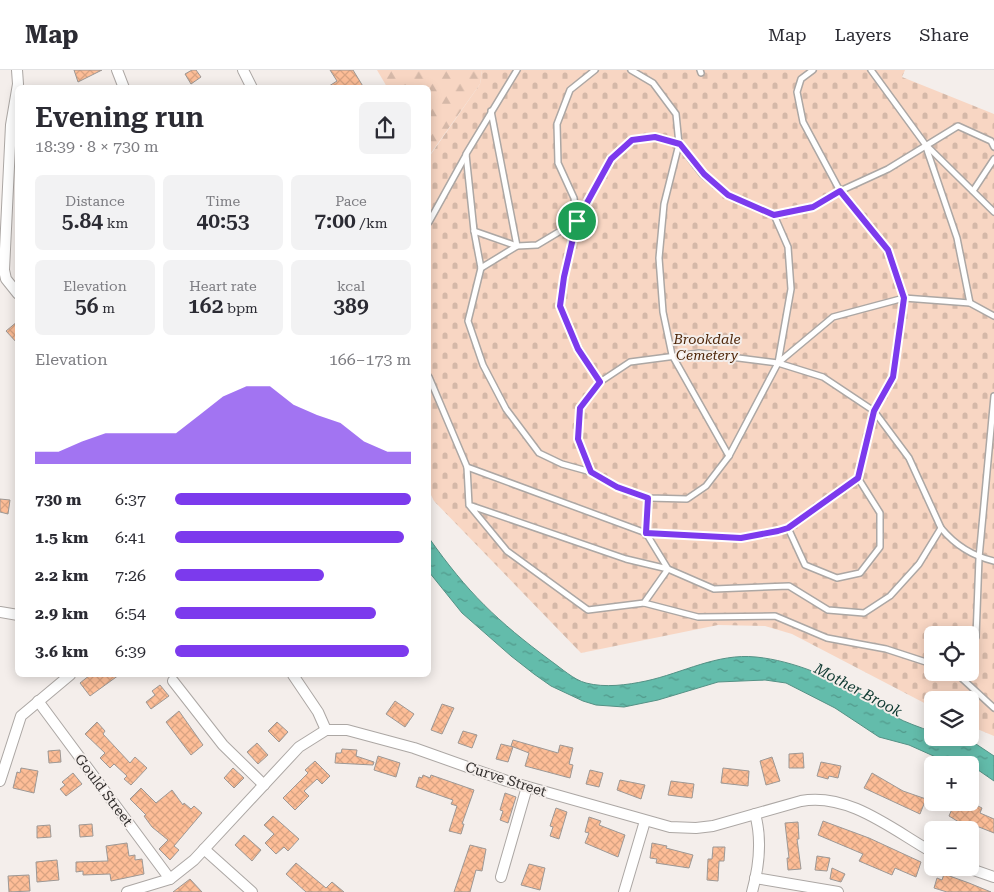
<!DOCTYPE html>
<meta charset="utf-8">
<style>
body{margin:0;font-family:"Roboto Serif",serif;background:#f2f2f3;color:#2b2b33;height:100vh;display:flex;flex-direction:column;font-size:19px;white-space:nowrap}
*{box-sizing:border-box;margin:0}
p{font-size:16px;color:#7c7c81}
.icon{flex:none;width:28px;height:28px;fill:none;stroke:currentColor;stroke-width:2;stroke-linecap:round;stroke-linejoin:round}
.map{position:relative;flex:1;overflow:hidden}
.drawer{position:absolute;left:15px;top:15px;width:416px;height:592px;display:flex;flex-direction:column;background:#fff;border-radius:8px;box-shadow:0 2px 12px #0003}
.drawer>*{flex:none}
.tools{position:absolute;left:924px;top:556px;display:grid;gap:10px}
.tools a{display:grid;place-items:center;width:55px;height:55px;border-radius:8px;background:#fff;box-shadow:0 2px 12px #0003;font-size:25px}
.pin{position:absolute;display:grid;place-items:center;width:42px;height:42px;color:#fff;margin:-21px;border:2px solid #fff;border-radius:50%;box-shadow:0 1px 5px #0007}
.round{display:grid;place-items:center;flex:none;width:52px;height:52px;border-radius:8px;background:#f2f2f3}
.summary{display:flex;align-items:center;justify-content:space-between;height:85px;padding:0 20px}
h1{font-size:28px;font-weight:600;line-height:38px}
.metrics{display:grid;grid-template-columns:repeat(3,1fr);gap:8px;height:85px;padding:5px 20px}
.metrics div{display:grid;align-content:center;border-radius:8px;background:#f2f2f3;text-align:center}
.metrics b{font-size:21px;font-weight:600}
.metrics small{font-size:14px;font-weight:400}
.metrics p{font-size:14px}
.chart{height:140px;padding:10px 20px}
.chart p{display:flex;justify-content:space-between}
.chart svg{width:100%;height:90px;margin-top:5px;fill:#7c3aed;opacity:.7}
ul{padding:0 20px;list-style:none;font-size:16px}
li{display:grid;grid-template-columns:80px 60px 1fr;align-items:center;height:38px}
li i{height:12px;border-radius:6px;background:#7c3aed}
header{display:flex;align-items:center;gap:30px;box-sizing:border-box;height:70px;padding:0 25px;background:#fff;border-bottom:1px solid #e1e1e2}
header strong{font-size:24px}
nav{display:flex;gap:28px;margin-inline-start:auto;font-size:18px}
.map>svg:first-child{display:block}
</style>
<header>
<strong>Map</strong>
<nav><a>Map</a><a>Layers</a><a>Share</a></nav>
</header>
<div class="map">
<svg width="994" height="822" viewBox="0 0 994 822">
<defs>
<pattern id="forest-firs" width="22" height="20" patternUnits="userSpaceOnUse" patternTransform="scale(1.25)"><rect width="22" height="20" fill="#f8d6c3"/><path d="M5 1l3.5 6h-7zM16 11l3.5 6h-7z" fill="#d5b8a8"/></pattern>
<pattern id="cemetery-stones" width="16" height="16" patternUnits="userSpaceOnUse" patternTransform="scale(1.25)"><rect width="16" height="16" fill="#f8d6c3"/><path d="M2 7V4a2 2 0 0 1 4 0v3zM10 15v-3a2 2 0 0 1 4 0v3z" fill="#d5b8a8"/></pattern>
<pattern id="water-ripples" width="26" height="14" patternUnits="userSpaceOnUse" patternTransform="scale(1.25)"><rect width="26" height="14" fill="#63bcab"/><path d="M2 4q2-2 4 0t4 0M15 11q2-2 4 0t4 0" fill="none" stroke="#52998b"/></pattern>
<pattern id="building-cross-hatch" width="8" height="8" patternUnits="userSpaceOnUse" patternTransform="scale(1.25)"><rect width="8" height="8" fill="#fdbd97"/><path d="M0 0l8 8M0 8l8-8" fill="none" stroke="#d9a382"/></pattern>
</defs>
<rect width="100%" height="100%" fill="#f4eeeb"/>
<polygon fill="url(#forest-firs)" points="377,0 482,0 480,14 429,86 429,18 387,17"/>
<path fill="url(#cemetery-stones)" fill-rule="evenodd" d="M482 0H905L902 7 994 44V666L970 656V630H932V637L792 564 765 556 718 555 581 583 434 431 429 421V87L480 14ZM932 565H970V602H932Z"/>
<path fill="url(#water-ripples)" stroke="#549185" d="M429 468C467 522 497 551 551 591 561 598 574 610 586 613 605 618 627 615 646 611 683 603 717 583 756 587 795 591 832 608 866 627 875 633 884 641 894 646 906 653 920 657 932 662V668L970 670 994 686V711L968 693 938 688 909 675 879 667 835 638 786 613 765 610 718 612 658 630 624 637 596 635 583 631 551 616 534 604 511 586 462 543 429 502Z"/>
<g fill="url(#building-cross-hatch)" stroke="#9d9895">
<polygon points="74,0 102,0 78,12"/>
<polygon points="192,0 196,0 201,7 191,14 185,4"/>
<polygon points="330,0 353,0 364,18 326,18 337,11"/>
<polygon points="18,251 18,274 6,261"/>
<polygon points="0,429 10,430 8,444 0,442"/>
<polygon points="90,605 119,605 90,626 80,613"/>
<polygon points="160,615 169,626 151,639 146,632 155,625 152,621"/>
<polygon points="395,631 414,644 405,657 386,644"/>
<polygon points="442,634 454,638 442,664 431,660"/>
<polygon points="179,641 203,675 191,685 166,652"/>
<polygon points="97,652 105,661 103,664 130,693 135,687 147,698 131,715 124,709 127,706 114,694 110,698 100,688 105,683 85,664"/>
<polygon points="277,652 288,662 279,672 268,661"/>
<polygon points="463,661 477,665 472,678 458,673"/>
<polygon points="513,670 558,683 560,675 573,678 569,694 573,695 570,708 525,696 529,683 511,676"/>
<polygon points="257,673 268,685 258,694 247,682"/>
<polygon points="501,674 513,677 508,692 496,689"/>
<polygon points="342,679 357,680 356,686 374,692 373,695 335,693 336,683 341,683"/>
<polygon points="60,680 61,692 49,693 48,681"/>
<polygon points="803,683 804,698 789,698 789,684"/>
<polygon points="378,686 400,693 396,707 374,700"/>
<polygon points="772,687 780,711 766,715 760,691"/>
<polygon points="315,691 330,706 322,714 317,709 304,721 309,726 295,740 283,728 308,703 305,700"/>
<polygon points="821,692 841,696 838,708 829,706 828,709 817,706"/>
<polygon points="21,698 38,701 34,723 13,718 17,702 20,703"/>
<polygon points="233,698 244,708 234,718 224,708"/>
<polygon points="723,698 749,701 748,716 721,713"/>
<polygon points="590,700 603,703 599,717 586,714"/>
<polygon points="73,703 82,714 66,726 60,719 65,715 62,712"/>
<polygon points="872,703 903,721 926,729 920,744 864,718"/>
<polygon points="423,705 430,708 431,705 474,720 462,754 464,754 461,764 449,761 457,736 451,734 453,730 416,717 419,707 422,708"/>
<polygon points="620,710 645,715 641,729 617,720"/>
<polygon points="671,711 694,714 692,728 668,725"/>
<polygon points="141,718 156,733 172,720 183,735 184,733 191,739 194,736 202,743 174,776 179,780 170,790 159,779 168,770 152,757 144,746 146,745 130,729"/>
<polygon points="505,723 516,727 508,753 500,750 503,741 500,740"/>
<polygon points="955,732 970,732 982,738 980,743 994,749 994,763 974,755 972,760 949,746"/>
<polygon points="556,738 567,742 559,769 550,766 553,757 550,756"/>
<polygon points="273,746 299,769 288,781 284,777 276,784 265,773 274,764 264,755"/>
<polygon points="589,747 601,751 599,755 625,765 618,787 585,773 589,763 585,762"/>
<polygon points="823,751 869,768 921,792 916,807 895,798 892,805 859,791 863,784 818,765"/>
<polygon points="798,752 799,769 797,769 801,799 788,800 787,788 789,788 785,753"/>
<polygon points="92,754 93,766 80,767 79,755"/>
<polygon points="50,755 51,767 37,768 37,756"/>
<polygon points="244,765 261,780 252,791 235,775"/>
<polygon points="127,773 129,786 135,785 135,790 142,789 144,804 111,811 110,804 83,805 83,801 76,802 76,792 108,791 106,776"/>
<polygon points="652,773 667,776 666,778 693,785 689,798 656,793 657,789 650,788"/>
<polygon points="470,775 486,779 482,801 476,800 470,822 454,822"/>
<polygon points="713,777 725,777 724,791 719,791 718,811 707,810 708,789 712,789"/>
<polygon points="817,786 830,788 827,801 815,800"/>
<polygon points="57,790 59,810 37,812 36,792"/>
<polygon points="296,793 326,818 332,812 344,822 306,822 286,804"/>
<polygon points="529,794 545,798 540,820 521,815"/>
<polygon points="832,798 845,804 841,812 830,809"/>
<polygon points="944,804 969,813 991,822 947,822 934,818 937,808 942,810"/>
<polygon points="29,805 30,821 9,822 8,806"/>
<polygon points="190,809 202,822 173,822"/>
</g>
<g fill="none" stroke-linecap="round" stroke-linejoin="round">
<g stroke="#aca7a4" stroke-width="8">
<g id="lane">
<polyline points="517,0 466,84 474,161 481,198 468,251 483,295 506,339 539,383 562,394 591,402 617,417 648,428 687,429 706,416 729,386 778,293 791,219 788,177 774,145"/>
<polyline points="631,0 653,13 676,44 679,74 664,134 659,188 663,242 672,285 729,386"/>
<polyline points="700,0 701,3"/>
<polyline points="871,0 925,74 994,142"/>
<polyline points="491,41 517,176 537,175 577,151 574,128 558,93 557,54 570,20 595,0"/>
<polyline points="926,77 957,168 970,233"/>
<polyline points="973,121 994,89"/>
<polyline points="429,152 466,85"/>
<polyline points="474,161 517,176 481,198"/>
<polyline points="778,293 833,247 904,228 970,233 994,246"/>
<polyline points="429,307 467,397 469,435 507,481 588,540 644,533 668,499 626,489 469,435"/>
<polyline points="600,312 579,279 560,236 564,207 577,151 611,89 632,70 655,67 679,74 703,105 728,125 774,145 813,137 840,121 888,99 958,56 991,71 994,77"/>
<polyline points="467,397 646,463 668,499 714,519 789,516 828,540 864,543 890,526 919,494 941,458 909,388 874,341 823,307 778,293 699,283 630,292 600,312 580,337 578,369 591,402"/>
<polyline points="648,428 646,463 741,468 778,461 788,458 858,408 874,341 893,307 904,228 888,180 840,121 803,52 797,22 801,9 813,0"/>
<polyline points="788,458 805,495 837,508 860,503 880,477 880,443 858,408"/>
<path d="M941 458C955 475 972 486 994 491"/>
<polyline points="644,533 698,547 775,546 827,568 886,579 932,594"/>
<polyline points="970,576 976,567 979,488 994,326"/>
<polyline points="955,602 994,638"/>
</g>
</g>
<g stroke="#aca7a4" stroke-width="12">
<g id="street">
<polyline points="17,0 18,14 11,55 4,200 6,209 18,224"/>
<polyline points="117,0 124,18"/>
<polyline points="243,0 252,18"/>
<polyline points="0,542 18,545"/>
<polyline points="293,605 318,642 326,660"/>
<polyline points="173,611 223,675 264,715"/>
<polyline points="38,631 170,809"/>
<polyline points="0,711 21,646 70,605"/>
<polyline points="204,779 252,822"/>
<polyline points="968,798 994,807"/>
<polyline points="501,807 527,717"/>
<polyline points="755,808 838,822"/>
<path d="M127 822 170 809 194 790 299 677 326 660H347L414 678 507 711 670 757 696 758 713 756 801 731C848 722 893 760 932 782"/>
<polyline points="624,822 645,751"/>
<path d="M752 822C759 797 762 769 755 744"/>
</g>
</g>
<use href="#lane" stroke="#fff" stroke-width="5"/>
<use href="#street" stroke="#fff" stroke-width="10"/>
</g>
<g fill="none" stroke-linecap="round" stroke-linejoin="round">
<g stroke="#fff" stroke-width="10">
<polygon id="route" points="655,67 680,74 704,104 728,125 774,145 813,137 840,121 888,180 904,228 893,307 874,341 858,408 788,458 778,461 741,468 646,463 648,428 617,417 591,402 578,369 580,338 600,312 578,279 560,236 564,207 577,151 611,89 632,70"/>
</g>
<use href="#route" stroke="#7c3aed" stroke-width="6"/>
</g>
<g text-anchor="middle" dominant-baseline="central" stroke-width="4" stroke-linejoin="round" paint-order="stroke">
<g font-size="14" font-style="italic" fill="#4f270a" stroke="#f4eeeb">
<text x="707" y="269">Brookdale<tspan x="707" dy="16">Cemetery</tspan></text>
</g>
<g font-size="14" fill="#302d2c" stroke="#f4eeeb">
<text transform="translate(506 709) rotate(18)">Curve Street</text>
<text transform="translate(104 720) rotate(53)">Gould Street</text>
</g>
<g font-size="15" font-style="italic" fill="#0e3931" stroke="#f4eeeb">
<text transform="translate(858 620) rotate(28)">Mother Brook</text>
</g>
</g>
</svg>
<div class="tools">
<a><svg class="icon" aria-label="locate" viewBox="0 0 24 24"><circle cx="12" cy="12" r="6"/><path d="M12 2v4M12 18v4M2 12h4M18 12h4"/></svg></a>
<a><svg class="icon" aria-label="layers" viewBox="0 0 24 24"><path d="M12 4l9 5-9 5-9-5zM3 14l9 5 9-5"/></svg></a>
<a>+</a>
<a>−</a>
</div>
<div class="pin" style="left:577px;top:151px;background:#1e9e55"><svg class="icon" aria-label="arrive" viewBox="0 0 24 24"><path d="M6 21V4h12l-3 4 3 4H6"/></svg></div>
<section class="drawer">
<div class="summary"><div><h1>Evening run</h1><p>18:39 · 8 × 730 m</p></div><a class="round"><svg class="icon" aria-label="share" viewBox="0 0 24 24"><path d="M12 15V3M7 8l5-5 5 5M5 13v7h14v-7"/></svg></a></div>
<div class="metrics">
<div><p>Distance</p><b>5.84<small> km</small></b></div>
<div><p>Time</p><b>40:53</b></div>
<div><p>Pace</p><b>7:00<small> /km</small></b></div>
</div>
<div class="metrics">
<div><p>Elevation</p><b>56<small> m</small></b></div>
<div><p>Heart rate</p><b>162<small> bpm</small></b></div>
<div><p>kcal</p><b>389</b></div>
</div>
<div class="chart"><p><span>Elevation</span>166–173 m</p>
<svg viewBox="0 0 160 44" preserveAspectRatio="none"><path d="M0 44V38L10 38L20 33L30 29L40 29L50 29L60 29L70 20L80 11L90 6L100 6L110 15L120 20L130 24L140 33L150 38L160 38V44z"/></svg>
</div>
<ul>
<li><b>730 m</b>6:37<i style="width:100%"></i></li>
<li><b>1.5 km</b>6:41<i style="width:97%"></i></li>
<li><b>2.2 km</b>7:26<i style="width:63%"></i></li>
<li><b>2.9 km</b>6:54<i style="width:85%"></i></li>
<li><b>3.6 km</b>6:39<i style="width:99%"></i></li>
</ul>
</section>
</div>
